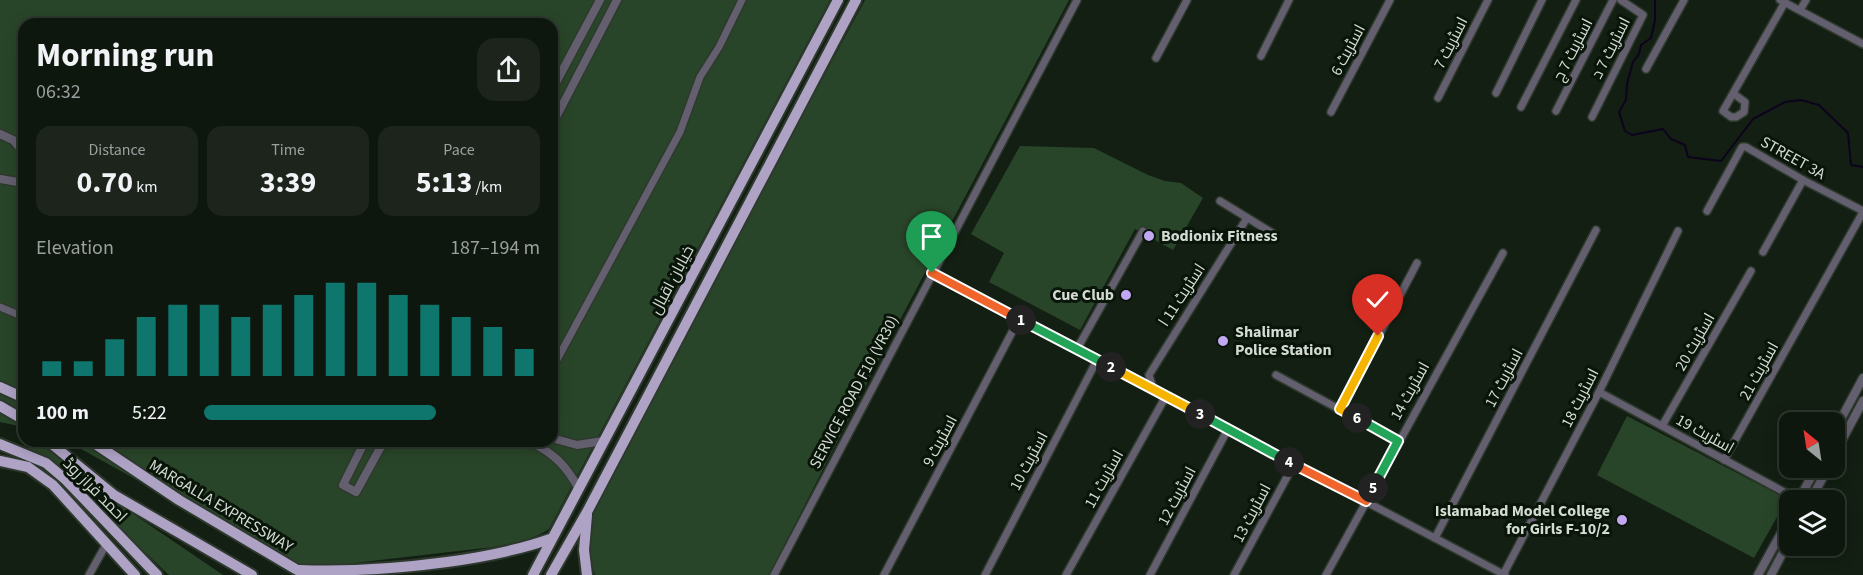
<!DOCTYPE html>
<meta charset="utf-8">
<style>
body{margin:0;font-family:"Source Sans 3",Cairo,sans-serif;background:#1c241c;color:#f1f3f6;height:100vh;display:flex;flex-direction:column;font-size:22px;white-space:nowrap}
*{box-sizing:border-box;margin:0}
p{font-size:20px;color:#9b9f9e}
.icon{flex:none;width:33px;height:33px;fill:none;stroke:currentColor;stroke-width:2;stroke-linecap:round;stroke-linejoin:round}
.map{position:relative;flex:1;overflow:hidden}
.side{position:absolute;left:18px;top:18px;width:540px;height:429px;display:flex;flex-direction:column;background:#0e170e;border-radius:18px;box-shadow:0 3px 15px #0003,0 0 0 2px #2e362e}
.side>*{flex:none}
.needle{width:39px;rotate:330deg}
.buttons{position:absolute;left:1779px;top:412px;display:grid;gap:12px}
.buttons a{display:grid;place-items:center;width:66px;height:66px;border-radius:12px;background:#0e170e;box-shadow:0 3px 15px #0003,0 0 0 2px #2e362e;font-size:30px}
.pin{position:absolute;display:grid;place-items:center;width:51px;height:51px;color:#fff;margin:-62px -26px;border-radius:50% 50% 50% 0;rotate:-45deg;box-shadow:0 0 6px #0007}
.pin .icon{rotate:45deg}
.km{position:absolute;width:30px;height:30px;margin:-15px;border-radius:50%;background:#222;color:#fff;font-size:16px;line-height:30px;text-align:center}
.round{display:grid;place-items:center;flex:none;width:63px;height:63px;border-radius:18px;background:#1c241c}
.summary{display:flex;align-items:center;justify-content:space-between;height:102px;padding:0 18px}
h1{font-size:33px;font-weight:700;line-height:45px}
.metrics{display:grid;grid-template-columns:repeat(3,1fr);gap:9px;height:102px;padding:6px 18px}
.metrics div{display:grid;align-content:center;border-radius:15px;background:#1c241c;text-align:center}
.metrics b{font-size:30px;font-weight:700}
.metrics small{font-size:16px;font-weight:400}
.metrics p{font-size:16px}
.chart{height:168px;padding:12px 18px}
.chart p{display:flex;justify-content:space-between}
.chart svg{width:100%;height:108px;margin-top:6px;stroke:#0f766e;stroke-width:6}
ul{padding:0 18px;list-style:none;font-size:20px}
li{display:grid;grid-template-columns:96px 72px 1fr;align-items:center;height:45px}
li i{height:15px;border-radius:8px;background:#0f766e}
.map>svg:first-child{display:block}
</style>
<div class="map">
<svg width="1863" height="575" viewBox="0 0 1863 575">
<rect width="100%" height="100%" fill="#131f13"/>
<g fill="#294529">
<path d="M0 0H830L549 529C534 540 511 543 493 547L302 569 216 524 83 450 62 441H552V24H24V427L0 422Z"/>
<polygon points="865,0 1069,0 881,356 769,575 595,575 590,559 587,512"/>
<polygon points="1020,146 1094,148 1148,175 1165,181 1181,183 1203,198 1173,250 1135,229 1080,330 989,282 1004,253 971,234"/>
<polygon points="1627,416 1787,499 1754,558 1597,475"/>
<polygon points="49,447 104,489 102,492 90,493 52,460 28,448"/>
<polygon points="98,503 120,505 223,575 169,575 136,544"/>
</g>
<g fill="none" stroke-linecap="round" stroke-linejoin="round">
<polyline stroke="#0d031d" stroke-width="2" points="1655,0 1655,20 1651,38 1641,45 1639,54 1633,62 1627,84 1626,100 1619,112 1625,131 1632,135 1663,129 1671,139 1685,145 1688,157 1721,161 1753,119 1785,102 1801,100 1819,105 1848,133 1851,165 1863,167"/>
<g stroke="#2e392e" stroke-width="10">
<g id="minor">
<polyline points="1780,0 1863,44"/>
<polyline points="1800,10 1806,0"/>
<polyline points="1261,56 1289,0"/>
<polyline points="1156,58 1187,0"/>
<polyline points="1646,69 1684,0"/>
<polyline points="1496,93 1542,0"/>
<polyline points="1734,94 1745,102 1744,112 1736,117 1731,117 1723,111 1785,2"/>
<polyline points="1438,98 1488,0"/>
<polyline points="1521,107 1576,0"/>
<polyline points="1556,111 1613,0"/>
<polyline points="1331,112 1390,0"/>
<polyline points="1592,117 1643,15 1621,0"/>
<polyline points="1220,201 1274,234"/>
<polyline points="1707,211 1742,147 1746,147 1803,180 1863,211"/>
<polyline points="1763,252 1803,180"/>
<polyline points="932,273 1505,575"/>
<polyline points="0,307 24,317"/>
<polyline points="1077,349 1143,231"/>
<polyline points="552,369 680,132 700,77 719,47 742,0"/>
<polyline points="1276,375 1398,441"/>
<polyline points="1153,389 1149,375 1247,218"/>
<polyline points="1599,392 1799,500"/>
<polyline points="1340,409 1417,263"/>
<polyline points="1662,426 1751,271"/>
<polyline points="1724,460 1863,212"/>
<polyline points="1435,538 1596,230"/>
<polyline points="89,575 107,543"/>
<polyline points="774,575 1077,0"/>
<polyline points="884,575 1019,319"/>
<polyline points="985,575 1097,360"/>
<polyline points="1066,575 1166,396"/>
<polyline points="1150,575 1228,429"/>
<polyline points="1234,575 1294,464"/>
<polyline points="1326,575 1503,253"/>
<polyline points="1503,575 1599,392 1678,231"/>
</g>
</g>
<g stroke="#2e392e" stroke-width="11">
<g id="tertiary">
<polyline points="552,90 600,0"/>
<polyline points="552,125 617,0"/>
<polyline points="0,134 13,140 24,153"/>
<polyline points="0,179 24,183"/>
<polyline points="1834,432 1863,378"/>
<polyline points="552,438 577,445 603,441"/>
<polyline points="365,441 343,485 356,492 384,441"/>
<path d="M530 441C555 455 565 464 579 489"/>
<polyline points="1834,455 1863,401"/>
<polyline points="1798,501 1816,468"/>
<polyline points="1810,501 1828,468"/>
<polyline points="1758,575 1790,517"/>
<polyline points="1771,575 1790,539"/>
</g>
</g>
<g stroke="#2e392e" stroke-width="14">
<g id="primary">
<polyline points="0,387 24,398"/>
<polyline points="0,406 24,420"/>
<polyline points="48,441 114,495 252,575"/>
<polyline points="91,441 179,500 304,574"/>
<polyline points="0,444 46,463 66,480 157,575"/>
<polyline points="0,461 28,467 53,485 135,575"/>
<polyline points="587,515 584,550 587,575"/>
<path d="M299 570C352 572 395 569 447 562 483 557 516 551 550 539"/>
<polyline points="533,575 838,0"/>
<polyline points="551,575 587,512 856,0"/>
</g>
</g>
<use href="#minor" stroke="#645f6f" stroke-width="7"/>
<use href="#tertiary" stroke="#645f6f" stroke-width="8"/>
<use href="#primary" stroke="#aea3c5" stroke-width="10"/>
</g>
<g fill="none" stroke-linecap="round" stroke-linejoin="round">
<g stroke="#fff" stroke-width="12">
<polyline id="split-1" points="932,273 1021,320"/>
</g>
<g stroke="#fff" stroke-width="12">
<polyline id="split-2" points="1021,320 1111,367"/>
</g>
<g stroke="#fff" stroke-width="12">
<polyline id="split-3" points="1111,367 1200,414"/>
</g>
<g stroke="#fff" stroke-width="12">
<polyline id="split-4" points="1200,414 1289,462"/>
</g>
<g stroke="#fff" stroke-width="12">
<polyline id="split-5" points="1289,462 1366,501 1373,488"/>
</g>
<g stroke="#fff" stroke-width="12">
<polyline id="split-6" points="1357,418 1398,441 1373,488"/>
</g>
<g stroke="#fff" stroke-width="12">
<polyline id="split-7" points="1357,418 1340,409 1378,336"/>
</g>
<use href="#split-1" stroke="#f0652b" stroke-width="8"/>
<use href="#split-2" stroke="#22a559" stroke-width="8"/>
<use href="#split-3" stroke="#f5b400" stroke-width="8"/>
<use href="#split-4" stroke="#22a559" stroke-width="8"/>
<use href="#split-5" stroke="#f0652b" stroke-width="8"/>
<use href="#split-6" stroke="#22a559" stroke-width="8"/>
<use href="#split-7" stroke="#f5b400" stroke-width="8"/>
</g>
<g fill="#c2a8f3" stroke="#0a150a" stroke-width="2">
<circle cx="1149" cy="236" r="6"/>
<circle cx="1126" cy="295" r="6"/>
<circle cx="1223" cy="341" r="6"/>
<circle cx="1622" cy="520" r="6"/>
</g>
<g text-anchor="middle" dominant-baseline="central" stroke-width="6" stroke-linejoin="round" paint-order="stroke">
<g font-size="16" fill="#d3dbd3" stroke="#0a150a">
<text transform="translate(1451 43) rotate(-63)">اسٹریٹ 7</text>
<text transform="translate(1611 48) rotate(-63)">اسٹریٹ 7 د</text>
<text transform="translate(1348 50) rotate(-62)">اسٹریٹ 6</text>
<text transform="translate(1573 50) rotate(-63)">اسٹریٹ 7 ج</text>
<text transform="translate(1793 158) rotate(29)">STREET 3A</text>
<text transform="translate(672 280) rotate(-62)">خیابان اقبال</text>
<text transform="translate(1182 295) rotate(-57)">اسٹریٹ 11 ا</text>
<text transform="translate(1695 342) rotate(-60)">اسٹریٹ 20</text>
<text transform="translate(1759 371) rotate(-61)">اسٹریٹ 21</text>
<text transform="translate(1504 378) rotate(-62)">اسٹریٹ 17</text>
<text transform="translate(1410 391) rotate(-61)">اسٹریٹ 14</text>
<text transform="translate(854 392) rotate(-62)">SERVICE ROAD F10 (VR30)</text>
<text transform="translate(1580 398) rotate(-63)">اسٹریٹ 18</text>
<text transform="translate(1705 434) rotate(29)">اسٹریٹ 19</text>
<text transform="translate(940 441) rotate(-62)">اسٹریٹ 9</text>
<text transform="translate(1029 461) rotate(-62)">اسٹریٹ 10</text>
<text transform="translate(1104 479) rotate(-61)">اسٹریٹ 11</text>
<text transform="translate(95 490) rotate(45)">احمد فراز روڈ</text>
<text transform="translate(1177 496) rotate(-62)">اسٹریٹ 12</text>
<text transform="translate(221 506) rotate(31)">MARGALLA EXPRESSWAY</text>
<text transform="translate(1252 513) rotate(-62)">اسٹریٹ 13</text>
</g>
<g font-size="16" font-weight="bold" fill="#d3dbd3" stroke="#0a150a" text-anchor="start">
<text x="1161" y="236">Bodionix Fitness</text>
<text x="1114" y="295" text-anchor="end">Cue Club</text>
<text x="1235" y="332">Shalimar<tspan x="1235" dy="18">Police Station</tspan></text>
<text x="1610" y="511" text-anchor="end">Islamabad Model College<tspan x="1610" dy="18">for Girls F-10/2</tspan></text>
</g>
</g>
</svg>
<div class="buttons">
<a><svg class="needle" viewBox="-14 -14 28 28"><path d="M0-13l5 13h-10z" fill="#e53935"/><path d="M0 13l5-13h-10z" fill="#9b9f9e"/></svg></a>
<a><svg class="icon" aria-label="layers" viewBox="0 0 24 24"><path d="M12 4l9 5-9 5-9-5zM3 14l9 5 9-5"/></svg></a>
</div>
<div class="pin" style="left:932px;top:273px;background:#1e9e55"><svg class="icon" aria-label="arrive" viewBox="0 0 24 24"><path d="M6 21V4h12l-3 4 3 4H6"/></svg></div>
<div class="pin" style="left:1378px;top:336px;background:#d93025"><svg class="icon" aria-label="check" viewBox="0 0 24 24"><path d="M5 12l5 5 9-10"/></svg></div>
<b class="km" style="left:1021px;top:320px">1</b>
<b class="km" style="left:1111px;top:367px">2</b>
<b class="km" style="left:1200px;top:414px">3</b>
<b class="km" style="left:1289px;top:462px">4</b>
<b class="km" style="left:1373px;top:488px">5</b>
<b class="km" style="left:1357px;top:418px">6</b>
<section class="side">
<div class="summary"><div><h1>Morning run</h1><p>06:32</p></div><a class="round"><svg class="icon" aria-label="share" viewBox="0 0 24 24"><path d="M12 15V3M7 8l5-5 5 5M5 13v7h14v-7"/></svg></a></div>
<div class="metrics">
<div><p>Distance</p><b>0.70<small> km</small></b></div>
<div><p>Time</p><b>3:39</b></div>
<div><p>Pace</p><b>5:13<small> /km</small></b></div>
</div>
<div class="chart"><p><span>Elevation</span>187–194 m</p>
<svg viewBox="0 0 160 44" preserveAspectRatio="none"><path d="M5 44V38M15 44V38M25 44V29M35 44V20M45 44V15M55 44V15M65 44V20M75 44V15M85 44V11M95 44V6M105 44V6M115 44V11M125 44V15M135 44V20M145 44V24M155 44V33"/></svg>
</div>
<ul>
<li><b>100 m</b>5:22<i style="width:69%"></i></li>
</ul>
</section>
</div>
